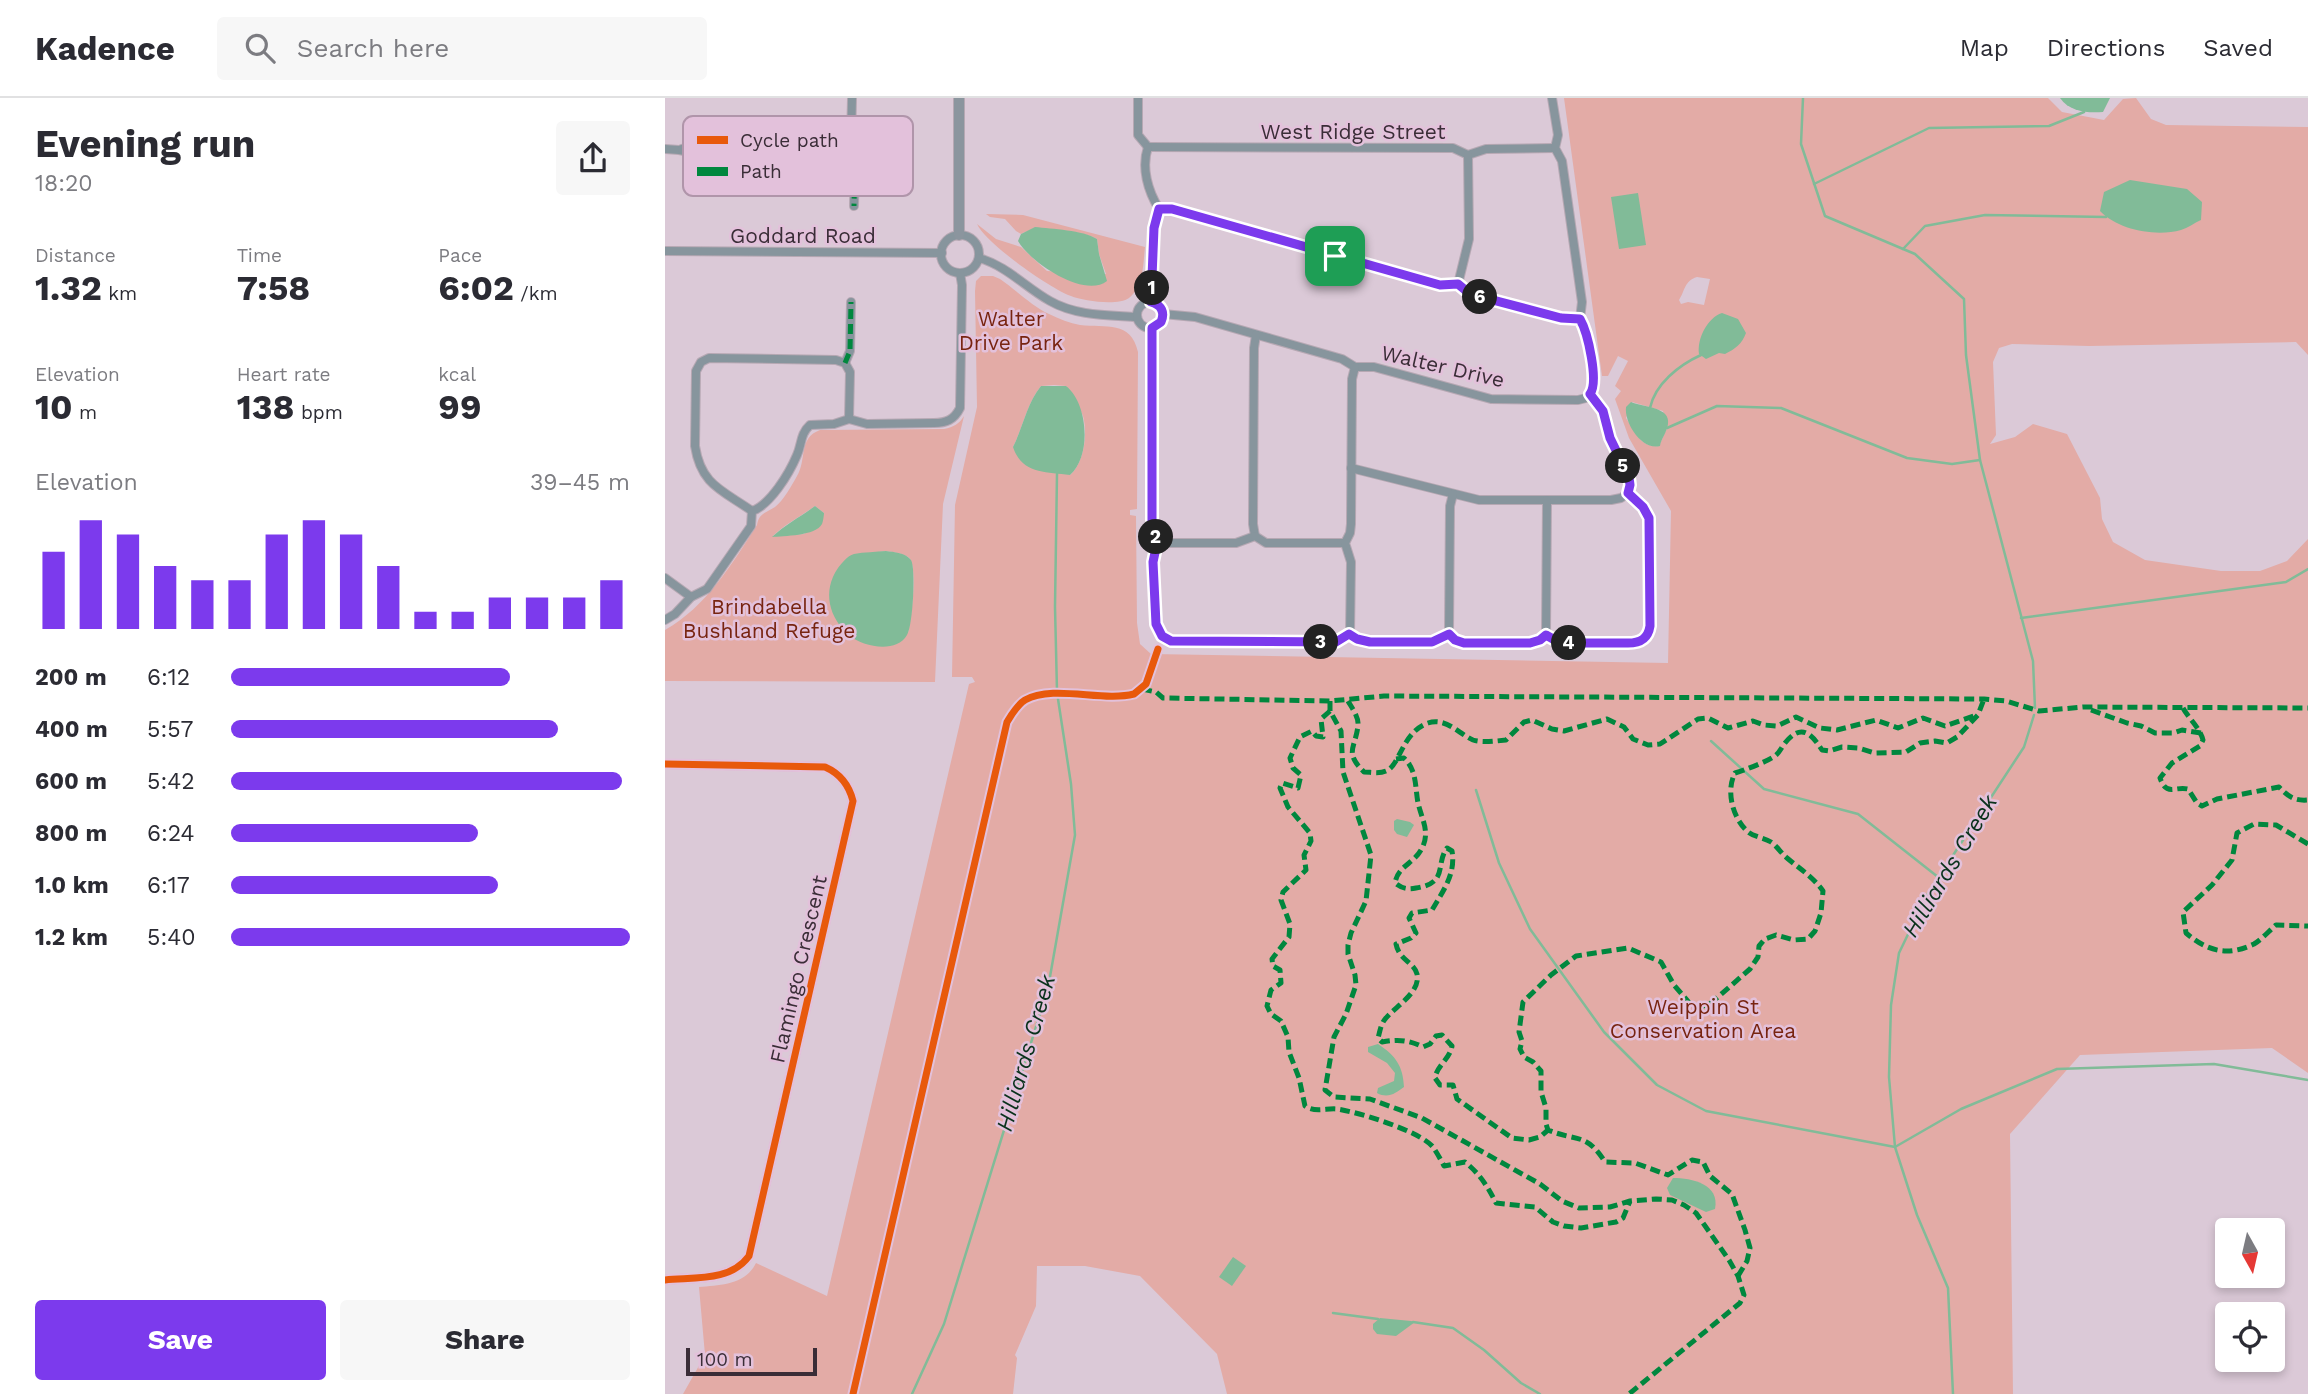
<!DOCTYPE html>
<meta charset="utf-8">
<style>
body{margin:0;font-family:"Work Sans",sans-serif;background:#f7f7f7;color:#2b2b33;height:100vh;display:flex;flex-direction:column;font-size:26px;white-space:nowrap}
*{box-sizing:border-box;margin:0}
p{font-size:23px;color:#7c7c81}
.icon{flex:none;width:38px;height:38px;fill:none;stroke:currentColor;stroke-width:2;stroke-linecap:round;stroke-linejoin:round}
.map{position:relative;flex:1;overflow:hidden}
.side{display:flex;flex-direction:column;background:#fff;width:665px}
.side>*{flex:none}
.needle{width:46px;rotate:172deg}
.buttons{position:absolute;left:1550px;top:1120px;display:grid;gap:14px}
.buttons a{display:grid;place-items:center;width:70px;height:70px;border-radius:7px;background:#fff;box-shadow:0 4px 10px #0003;font-size:35px}
.scale{position:absolute;left:21px;bottom:18px;width:131px;box-sizing:border-box;padding-left:7px;border:4px solid #3a2d37;border-top:0;font-size:19px;line-height:24px;white-space:nowrap;color:#3a2d37;-webkit-text-stroke:5px #e3c1db;paint-order:stroke}
.pin{position:absolute;display:grid;place-items:center;width:60px;height:60px;color:#fff;margin:-30px;border-radius:14px;box-shadow:0 4px 10px #0006}
.km{position:absolute;width:35px;height:35px;margin:-18px;border-radius:50%;background:#222;color:#fff;font-size:19px;line-height:35px;text-align:center}
.round{display:grid;place-items:center;flex:none;width:74px;height:74px;border-radius:7px;background:#f7f7f7}
.overview{display:flex;align-items:center;justify-content:space-between;height:119px;padding:0 35px}
h1{font-size:38px;font-weight:700;line-height:52px}
.stats{display:grid;grid-template-columns:repeat(3,1fr);gap:10px;height:119px;padding:7px 35px}
.stats div{display:grid;align-content:center}
.stats b{font-size:35px;font-weight:700}
.stats small{font-size:19px;font-weight:400}
.stats p{font-size:19px}
.chart{height:196px;padding:14px 35px}
.chart p{display:flex;justify-content:space-between}
.chart svg{width:100%;height:126px;margin-top:7px;stroke:#7c3aed;stroke-width:6}
.button{display:flex;gap:14px;margin-top:auto;padding:14px 35px}
.button a{flex:1;height:80px;border-radius:7px;background:#7c3aed;color:#fff;font-size:28px;font-weight:700;line-height:80px;text-align:center}
.button a+a{background:#f7f7f7;color:#2b2b33}
ul{padding:0 35px;list-style:none;font-size:23px}
li{display:grid;grid-template-columns:112px 84px 1fr;align-items:center;height:52px}
li i{height:18px;border-radius:9px;background:#7c3aed}
header{display:flex;align-items:center;gap:42px;box-sizing:border-box;height:98px;padding:0 35px;background:#fff;border-bottom:2px solid #e1e1e2}
header strong{font-size:33px}
nav{display:flex;gap:38px;margin-inline-start:auto;font-size:24px}
.search{width:490px;height:63px;background:#f7f7f7;display:flex;align-items:center;gap:18px;box-sizing:border-box;padding:0 24px;border-radius:7px;color:#7c7c81;font-size:26px}
main{display:flex;flex:1;min-height:0}
.map>svg:first-child{display:block}
</style>
<header>
<strong>Kadence</strong>
<div class="search"><svg class="icon" aria-label="search" viewBox="0 0 24 24"><circle cx="10" cy="10" r="6"/><path d="M15 15l6 6"/></svg>Search here</div>
<nav><a>Map</a><a>Directions</a><a>Saved</a></nav>
</header>
<main>
<section class="side">
<div class="overview"><div><h1>Evening run</h1><p>18:20</p></div><a class="round"><svg class="icon" aria-label="share" viewBox="0 0 24 24"><path d="M12 15V3M7 8l5-5 5 5M5 13v7h14v-7"/></svg></a></div>
<div class="stats">
<div><p>Distance</p><b>1.32<small> km</small></b></div>
<div><p>Time</p><b>7:58</b></div>
<div><p>Pace</p><b>6:02<small> /km</small></b></div>
</div>
<div class="stats">
<div><p>Elevation</p><b>10<small> m</small></b></div>
<div><p>Heart rate</p><b>138<small> bpm</small></b></div>
<div><p>kcal</p><b>99</b></div>
</div>
<div class="chart"><p><span>Elevation</span>39–45 m</p>
<svg viewBox="0 0 160 44" preserveAspectRatio="none"><path d="M5 44V17M15 44V6M25 44V11M35 44V22M45 44V27M55 44V27M65 44V11M75 44V6M85 44V11M95 44V22M105 44V38M115 44V38M125 44V33M135 44V33M145 44V33M155 44V27"/></svg>
</div>
<ul>
<li><b>200 m</b>6:12<i style="width:70%"></i></li>
<li><b>400 m</b>5:57<i style="width:82%"></i></li>
<li><b>600 m</b>5:42<i style="width:98%"></i></li>
<li><b>800 m</b>6:24<i style="width:62%"></i></li>
<li><b>1.0 km</b>6:17<i style="width:67%"></i></li>
<li><b>1.2 km</b>5:40<i style="width:100%"></i></li>
</ul>
<div class="button"><a>Save</a><a>Share</a></div>
</section>
<div class="map">
<svg width="1643" height="1296" viewBox="0 0 1643 1296">
<rect width="100%" height="100%" fill="#dbc9d7"/>
<g fill="#e3aba6" fill-rule="evenodd">
<path d="M899 0H1383L1397 14 1439 22 1458 1 1471 0 1486 21 1501 27 1643 29V257L1631 244 1424 248 1347 246 1334 250 1328 264 1331 337 1325 346 1350 339 1368 326 1402 336 1435 400 1437 421 1448 444 1480 462 1556 473H1595L1622 463 1643 441V975L1607 950 1415 957 1345 1036 1348 1296H562L552 1256 475 1178 420 1168H372L371 1208 350 1257 352 1260 348 1296H18L40 1257 34 1189C56 1187 80 1187 91 1165L162 1198 304 586 310 584 307 579H287L290 407 312 309 310 193 311 183 316 178H328L335 181C351 192 367 208 384 216 394 221 405 225 415 227 441 230 466 222 473 254L472 411 465 412V417L471 418 472 525 475 546 486 556 1003 565 1006 413 964 340 950 301 956 293 950 288 963 263 953 258 943 278H937ZM1032 179 1045 181 1039 207 1023 204 1016 206 1014 202C1020 193 1019 183 1032 179ZM389 287 401 288C406 297 414 308 418 318 423 336 419 365 405 377L348 349C358 329 362 305 376 288ZM967 304 998 313 1002 330 994 348C976 350 970 334 961 320Z"/>
<path d="M321 116 358 117 480 149C478 166 479 188 464 200 453 208 418 203 406 198 386 191 320 145 312 126L331 141 356 149 382 173 441 176 434 156 432 141C419 133 368 127 356 136L351 133 340 121 325 119Z"/>
<path d="M299 318 278 406 270 584 0 583V532C41 509 67 466 92 427 94 415 101 415 110 409 118 403 127 387 132 378 142 362 133 340 155 332L279 331C289 329 294 326 299 318ZM150 408 159 415 139 436 108 438C120 426 135 419 150 408ZM221 453C227 454 237 455 243 459 254 466 246 522 243 535L206 455Z"/>
</g>
<g fill="#81bb98">
<path d="M1395 0H1445L1438 14C1422 15 1405 14 1395 0Z"/>
<path d="M1465 82 1522 91 1537 104 1536 122C1529 125 1523 130 1516 132 1491 139 1453 132 1435 113L1439 94Z"/>
<polygon points="973,95 981,147 954,151 946,99"/>
<path d="M370 129C387 131 418 132 432 141L434 156 442 183C419 201 365 164 353 143L356 136Z"/>
<path d="M1057 215 1073 221 1081 235C1077 246 1070 251 1060 256L1054 255 1041 261 1034 256C1032 241 1042 220 1057 215Z"/>
<path d="M376 288H401C423 305 427 358 405 377 380 374 357 376 348 349 358 329 362 305 376 288Z"/>
<path d="M966 304C978 309 1006 309 1003 326 1002 334 996 341 995 348 977 353 959 325 961 309Z"/>
<path d="M150 408 159 415C159 417 158 424 157 426 151 438 118 438 107 439 120 427 135 419 150 408Z"/>
<path d="M221 453C229 454 241 455 246 462 251 470 248 528 242 537 231 556 198 549 184 537 164 520 157 493 173 470 177 465 182 458 189 456 199 454 211 454 221 453Z"/>
<polygon points="732,721 745,724 749,727 742,739 732,736 729,732 729,723"/>
<path d="M713 946C731 958 738 968 739 989 731 995 723 1001 712 995L713 990 729 983 730 975 722 965 703 954V949Z"/>
<path d="M1008 1080C1027 1080 1055 1086 1050 1111L1041 1114 1005 1097 1002 1090Z"/>
<polygon points="568,1159 581,1168 567,1188 554,1179"/>
<polygon points="715,1220 746,1223 750,1224 731,1238 712,1236 708,1231 708,1226"/>
</g>
<g fill="none" stroke-linecap="round" stroke-linejoin="round">
<g stroke="#81bb98" stroke-width="2.5">
<polyline points="1138,0 1136,46 1160,118 1250,156 1299,201 1301,257 1315,362 1368,563 1370,610"/>
<polyline points="1149,86 1264,30 1384,28 1419,14"/>
<polyline points="1238,151 1260,128 1320,117 1441,119"/>
<path d="M985 310C990 286 1014 267 1036 257"/>
<polyline points="1002,330 1052,308 1116,310 1242,360 1287,366 1315,362"/>
<polyline points="392,376 390,509 392,593"/>
<polyline points="1356,520 1621,484 1643,471"/>
<polyline points="1046,643 1099,691 1193,716 1273,779"/>
<polyline points="811,692 834,765 865,831 939,934 992,987 1041,1013 1230,1049 1296,1011 1392,971 1549,966 1643,982"/>
<polyline points="668,1215 713,1221"/>
<polyline points="748,1224 788,1230 819,1252 856,1285 875,1296"/>
<polyline points="247,1296 279,1226 383,890 410,737 406,686 393,601"/>
<polyline points="1288,1296 1283,1190 1252,1117 1230,1049 1224,979 1226,907 1234,855 1262,797 1359,649 1369,617"/>
</g>
<g stroke="#b6a8b3" stroke-width="10">
<g id="street">
<polyline points="473,0 473,37 483,49"/>
<polyline points="184,47 190,60 189,108"/>
<polyline points="483,49 788,50 803,57 821,51 890,50"/>
<path d="M483 49C476 70 483 93 494 111L489 130 486 204"/>
<polyline points="0,51 14,52 35,56 55,52 178,52 186,43 187,0"/>
<polyline points="17,51 35,47 55,52"/>
<polyline points="494,111 507,111 774,187 793,186 805,196 896,220 915,221"/>
<circle cx="295" cy="156" r="19"/>
<polyline points="0,153 277,155"/>
<path d="M314 160C342 168 360 189 385 203 411 218 443 217 472 219"/>
<polyline points="793,186 804,141 803,57"/>
<circle cx="485" cy="217" r="13"/>
<polyline points="498,216 530,219 677,261 690,269 709,269 826,301 913,302 921,300 929,291 922,238 915,221 917,204 897,63 890,50 893,37 887,0"/>
<path d="M487 230V426L492 445 488 464 491 526 497 538 506 543 671 544 685 536 692 542 705 544H767L784 536 790 543 799 545H865L875 542 881 537 895 545H963C975 545 983 542 985 529L984 420 978 409 963 395 965 387 964 379 945 340 938 313 925 296"/>
<polyline points="180,265 185,253 186,204"/>
<polyline points="686,370 814,402 946,402 956,400 963,395"/>
<path d="M87 413C57 392 36 387 30 348L31 273 36 264 44 260 171 262 180 265 185 274 184 321"/>
<polyline points="590,438 588,426 589,250 591,237"/>
<polyline points="492,445 571,445 590,438 601,445 680,445"/>
<polyline points="0,480 26,499"/>
<path d="M0 522 10 516 26 499 42 491 86 428 87 413C105 407 124 376 132 357 137 346 135 336 145 327L169 326 184 321 202 326 269 325C281 325 289 322 295 310L297 187 295 175"/>
<polyline points="685,536 686,464 680,445 685,435 686,426 687,281 690,269"/>
<polyline points="784,536 785,408 788,396"/>
<polyline points="881,537 882,402"/>
<path d="M0 666 160 669C176 676 184 687 188 703L84 1158C65 1184 29 1179 0 1182"/>
</g>
</g>
<g stroke="#b6a8b3" stroke-width="12">
<polyline id="secondary" points="294,0 294,137"/>
</g>
<use href="#street" stroke="#87959d" stroke-width="8"/>
<use href="#secondary" stroke="#8b959e" stroke-width="10"/>
<g stroke="#00873e" stroke-width="5" stroke-dasharray="10 5" stroke-linecap="butt">
<polyline points="184,47 190,60 189,108"/>
<polyline points="180,265 185,253 186,204"/>
<polyline points="477,591 491,594 498,600 665,603 719,598 1319,601 1341,603 1374,613 1418,609 1643,610"/>
<polyline points="665,603 665,613 676,633 678,674 706,757 701,803 686,835 683,847 683,856 690,877 691,887 681,916 669,939 660,992 669,999 705,1001 757,1020 875,1086 897,1103 914,1110 945,1109 965,1103 991,1101 1007,1102 1019,1107 1031,1115 1064,1162 1073,1178 1079,1197 1075,1205 964,1296"/>
<path d="M683 603C687 610 694 619 693 628 690 651 679 654 699 674 706 674 714 676 721 673 735 668 737 634 763 625 781 619 794 636 808 642 817 645 831 643 841 642L859 624 867 622 887 631 899 633 942 621 959 629 968 641 983 647 995 646 1033 621 1043 620 1063 630 1088 623 1099 627 1112 628 1131 619 1155 630 1172 632 1211 622 1233 630 1258 620 1280 628 1312 617"/>
<path d="M1518 610C1524 621 1535 630 1538 642L1535 648 1507 665 1495 680C1502 699 1509 688 1523 691L1532 705 1537 708 1552 701 1614 689C1624 699 1629 703 1643 702"/>
<polyline points="1426,612 1462,625 1476,628 1490,635 1508,635 1517,632 1536,635"/>
<path d="M665 613 656 621 658 639 651 638 647 633 635 639 625 660 628 670 636 677 633 690 617 685 615 690 623 709 645 735 646 743 639 757 641 772 618 794 616 802 625 826 624 839 607 861 608 868 615 872 616 885 606 892 602 908 606 916 616 923 623 939 624 954 634 980 640 1008C650 1015 661 1010 672 1011 693 1014 755 1033 768 1049 772 1055 776 1062 779 1068L800 1064C815 1076 823 1089 831 1105L870 1109 888 1124 899 1128 916 1130 951 1124 958 1120 965 1103"/>
<path d="M731 661 739 660C752 672 750 689 753 705 757 722 766 735 756 752 748 766 733 768 730 785 736 790 742 792 751 790 784 785 770 766 782 750L787 753C791 776 778 793 767 812L747 815 744 820 751 835 746 840 731 846C734 862 749 864 752 876 756 894 731 908 721 920 716 925 715 933 713 940L717 944C733 941 744 942 758 949L765 946 771 938 777 937 787 948C785 961 772 967 770 980L775 987H788L792 1001 847 1040 864 1042 875 1039 883 1032"/>
<path d="M1643 746 1611 727 1589 726 1572 735 1567 762 1547 787 1518 814 1521 835C1542 853 1562 859 1589 846 1596 842 1604 833 1611 827L1643 828"/>
<path d="M1073 1178 1082 1163 1085 1150 1080 1132 1067 1096 1045 1078 1038 1064 1027 1062 1003 1077 970 1065 940 1064C921 1034 912 1044 883 1032L881 1026V1010L876 994V973L868 964 859 959 855 951 857 943 854 934 858 904 886 877 911 858 963 850 996 864 1009 887 1027 908 1035 909 1045 906 1085 871 1093 859 1094 848 1100 841 1111 837 1129 842 1143 841 1150 833 1156 815 1158 793C1148 779 1135 771 1122 760 1116 755 1112 748 1106 744 1098 739 1087 739 1081 732 1067 718 1061 692 1070 675 1080 672 1101 664 1110 658 1115 654 1116 650 1120 645 1136 625 1146 635 1157 652L1164 653 1177 649 1193 650 1210 655 1241 654 1255 645 1270 643 1282 645 1292 639 1313 617 1319 601"/>
</g>
<g stroke="#e3c1db" stroke-width="11">
<g id="cycleway">
<path d="M487 230V426L492 445 488 464 491 526 497 538 506 543 671 544 685 536 692 542 705 544H767L784 536 790 543 799 545H865L875 542 881 537 895 545H963C975 545 983 542 985 529L984 420 978 409 963 395 965 387 964 379 945 340 938 313 925 296"/>
<path d="M0 666 160 669C176 676 184 687 188 703L84 1158C65 1184 29 1179 0 1182"/>
<path d="M188 1296 342 624C347 616 352 607 360 602 388 586 437 604 469 596L481 586 493 551"/>
</g>
</g>
<use href="#cycleway" stroke="#e8590c" stroke-width="7"/>
</g>
<g fill="none" stroke-linecap="round" stroke-linejoin="round">
<g stroke="#fff" stroke-width="14">
<path id="route" d="M494 111H507L775 187 793 186 805 196 896 220 915 221C923 235 934 284 925 296L938 313 945 340 964 379 965 387 963 395 978 409 984 420 985 528C983 541 975 545 963 545H895L881 537 875 542 865 545H799L790 542 784 536 767 544H705L692 541 684 536 671 544 506 543 497 538 491 526 488 464 492 445 487 426V230L496 224C500 215 497 207 486 204L489 130Z"/>
</g>
<use href="#route" stroke="#7c3aed" stroke-width="9"/>
</g>
<g text-anchor="middle" dominant-baseline="central" stroke-width="5" stroke-linejoin="round" paint-order="stroke">
<g font-size="21" fill="#3a2d37" stroke="#e3c1db">
<text x="688" y="33">West Ridge Street</text>
<text x="138" y="137">Goddard Road</text>
<text transform="translate(778 268) rotate(13)">Walter Drive</text>
<text transform="translate(133 871) rotate(-77)">Flamingo Crescent</text>
</g>
<g font-size="21" fill="#782410" stroke="#e3c1db">
<text x="346" y="220">Walter<tspan x="346" dy="24">Drive Park</tspan></text>
<text x="104" y="508">Brindabella<tspan x="104" dy="24">Bushland Refuge</tspan></text>
<text x="1038" y="908">Weippin St<tspan x="1038" dy="24">Conservation Area</tspan></text>
</g>
<g font-size="23" font-style="italic" fill="#0a321c" stroke="#e3c1db">
<text transform="translate(1285 768) rotate(-59)">Hilliards Creek</text>
<text transform="translate(361 955) rotate(-74)">Hilliards Creek</text>
</g>
</g>
<rect x="18" y="18" width="230" height="80" rx="10" fill="#e3c1db" stroke="#b095aa" stroke-width="2"/>
<rect x="32" y="38" width="31" height="8" fill="#e8590c"/>
<rect x="32" y="69" width="31" height="9" fill="#00873e"/>
<g font-size="19" fill="#3a2d37">
<text x="75" y="49">Cycle path</text>
<text x="75" y="80">Path</text>
</g>
</svg>
<div class="buttons">
<a><svg class="needle" viewBox="-14 -14 28 28"><path d="M0-13l5 13h-10z" fill="#e53935"/><path d="M0 13l5-13h-10z" fill="#7c7c81"/></svg></a>
<a><svg class="icon" aria-label="locate" viewBox="0 0 24 24"><circle cx="12" cy="12" r="6"/><path d="M12 2v4M12 18v4M2 12h4M18 12h4"/></svg></a>
</div>
<div class="scale">100 m</div>
<div class="pin" style="left:670px;top:158px;background:#1e9e55"><svg class="icon" aria-label="arrive" viewBox="0 0 24 24"><path d="M6 21V4h12l-3 4 3 4H6"/></svg></div>
<b class="km" style="left:487px;top:190px">1</b>
<b class="km" style="left:491px;top:439px">2</b>
<b class="km" style="left:656px;top:544px">3</b>
<b class="km" style="left:904px;top:545px">4</b>
<b class="km" style="left:958px;top:368px">5</b>
<b class="km" style="left:815px;top:199px">6</b>
</div>
</main>
